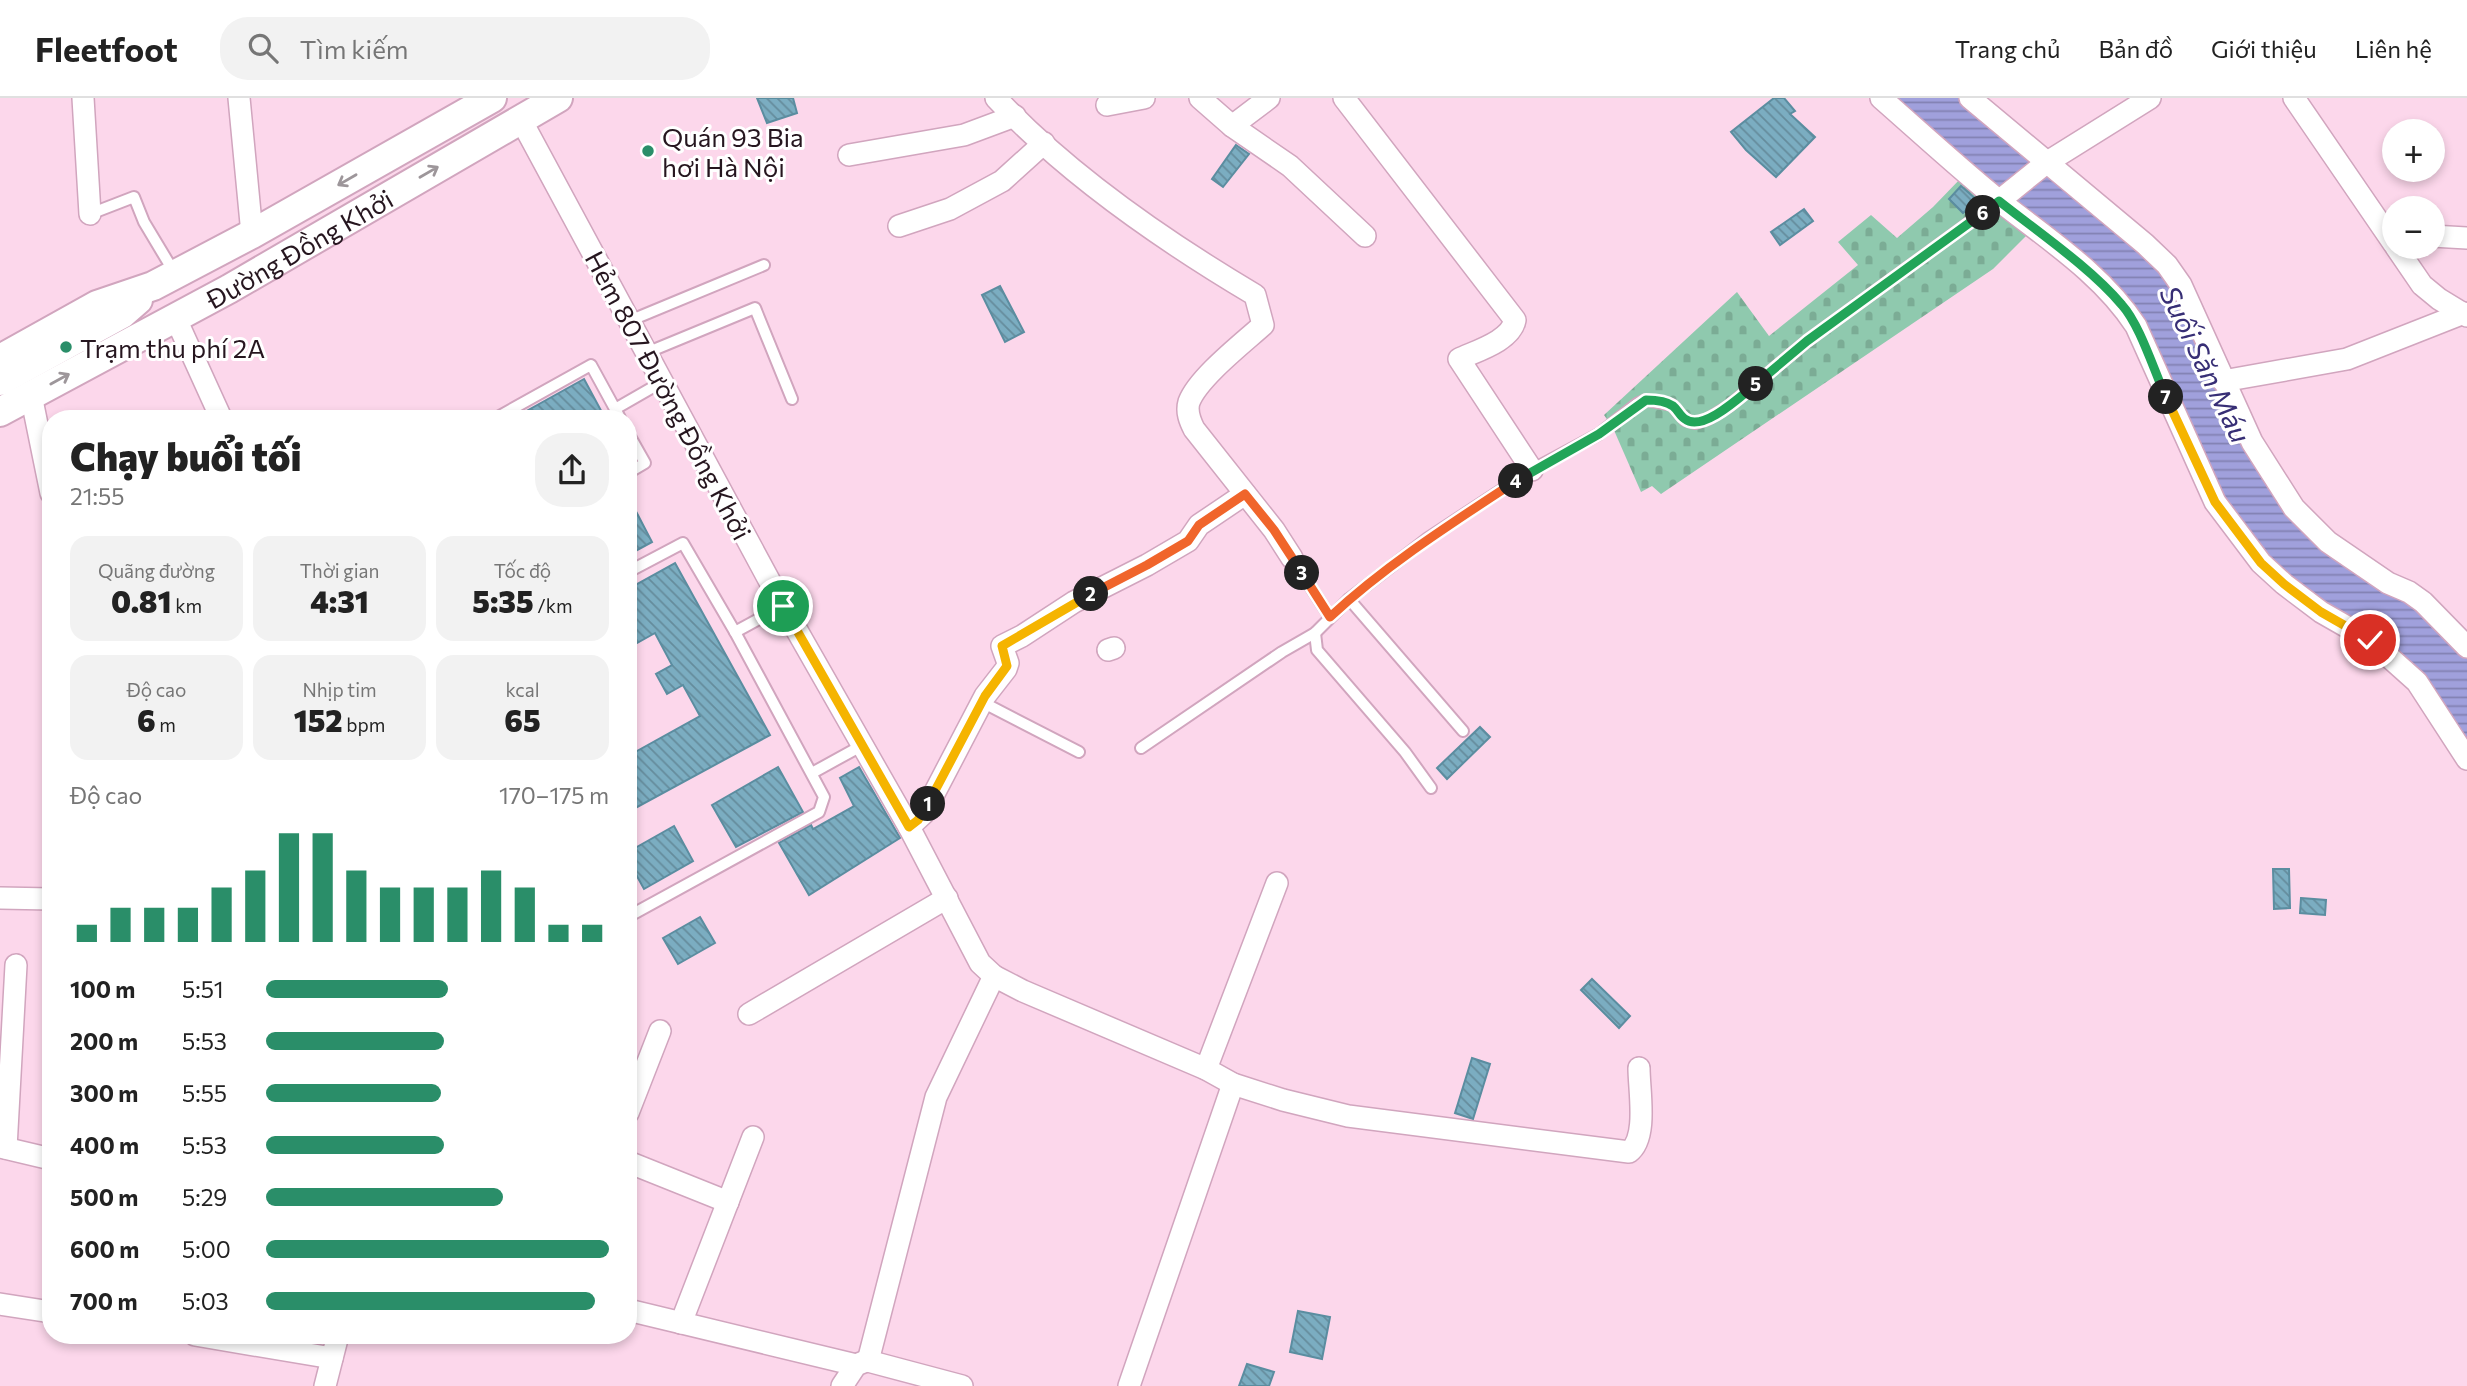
<!DOCTYPE html>
<html lang="vi">
<meta charset="utf-8">
<style>
body{margin:0;font-family:Commissioner,sans-serif;background:#f2f2f2;color:#222;height:100vh;display:flex;flex-direction:column;font-size:26px;white-space:nowrap}
*{box-sizing:border-box;margin:0}
p{font-size:23px;color:#767676}
.icon{flex:none;width:38px;height:38px;fill:none;stroke:currentColor;stroke-width:2;stroke-linecap:round;stroke-linejoin:round}
.map{position:relative;flex:1;overflow:hidden}
.drawer{position:absolute;left:42px;top:312px;width:595px;height:934px;display:flex;flex-direction:column;background:#fff;border-radius:28px;box-shadow:0 4px 10px #0003}
.drawer>*{flex:none}
.tools{position:absolute;left:2382px;top:21px;display:grid;gap:14px}
.tools a{display:grid;place-items:center;width:63px;height:63px;border-radius:50%;background:#fff;box-shadow:0 4px 10px #0003;font-size:35px}
.pin{position:absolute;display:grid;place-items:center;width:60px;height:60px;color:#fff;margin:-30px;border:4px solid #fff;border-radius:50%;box-shadow:0 2px 7px #0007}
.km{position:absolute;width:35px;height:35px;margin:-18px;border-radius:50%;background:#222;color:#fff;font-size:19px;line-height:35px;text-align:center}
.round{display:grid;place-items:center;flex:none;width:74px;height:74px;border-radius:28px;background:#f2f2f2}
.headline{display:flex;align-items:center;justify-content:space-between;height:119px;padding:0 28px}
h1{font-size:38px;font-weight:800;line-height:52px}
.stats{display:grid;grid-template-columns:repeat(3,1fr);gap:10px;height:119px;padding:7px 28px}
.stats div{display:grid;align-content:center;border-radius:18px;background:#f2f2f2;text-align:center}
.stats b{font-size:30px;font-weight:800}
.stats small{font-size:19px;font-weight:400}
.stats p{font-size:19px}
.chart{height:196px;padding:14px 28px}
.chart p{display:flex;justify-content:space-between}
.chart svg{width:100%;height:126px;margin-top:7px;stroke:#2a8e69;stroke-width:6}
ul{padding:0 28px;list-style:none;font-size:23px}
li{display:grid;grid-template-columns:112px 84px 1fr;align-items:center;height:52px}
li i{height:18px;border-radius:9px;background:#2a8e69}
header{display:flex;align-items:center;gap:42px;box-sizing:border-box;height:98px;padding:0 35px;background:#fff;border-bottom:2px solid #e0e0e0}
header strong{font-size:33px}
nav{display:flex;gap:38px;margin-inline-start:auto;font-size:24px}
.search{width:490px;height:63px;background:#f2f2f2;display:flex;align-items:center;gap:18px;box-sizing:border-box;padding:0 24px;border-radius:28px;color:#767676;font-size:26px}
.map>svg:first-child{display:block}
</style>
<header>
<strong>Fleetfoot</strong>
<div class="search"><svg class="icon" aria-label="search" viewBox="0 0 24 24"><circle cx="10" cy="10" r="6"/><path d="M15 15l6 6"/></svg>Tìm kiếm</div>
<nav><a>Trang chủ</a><a>Bản đồ</a><a>Giới thiệu</a><a>Liên hệ</a></nav>
</header>
<div class="map">
<svg width="2467" height="1288" viewBox="0 0 2467 1288">
<defs>
<pattern id="cemetery-stones" width="16" height="16" patternUnits="userSpaceOnUse" patternTransform="scale(1.75)"><rect width="16" height="16" fill="#8fc9ae"/><path d="M2 7V4a2 2 0 0 1 4 0v3zM10 15v-3a2 2 0 0 1 4 0v3z" fill="#7bac95"/></pattern>
<pattern id="water-rules" width="6" height="5" patternUnits="userSpaceOnUse" patternTransform="scale(1.75)"><rect width="6" height="5" fill="#a0a0dc"/><path d="M0 2.5h6" fill="none" stroke="#8281b2"/></pattern>
<pattern id="building-back-hatch" width="6" height="6" patternUnits="userSpaceOnUse" patternTransform="scale(1.75)"><rect width="6" height="6" fill="#7badc1"/><path d="M-1 5l2 2M0 0l6 6M5-1l2 2" fill="none" stroke="#658c9c"/></pattern>
</defs>
<rect width="100%" height="100%" fill="#fcd7eb"/>
<polygon fill="url(#cemetery-stones)" points="1962,79 2029,135 1993,171 1661,396 1652,388 1641,394 1613,330 1604,317 1737,194 1769,238 1858,167 1838,144 1871,117 1897,140 1933,109"/>
<polygon fill="url(#water-rules)" points="1892,0 1959,0 2161,170 2290,416 2405,499 2447,537 2467,560 2467,649 2460,640 2323,508 2264,458 2221,400 2142,224"/>
<g fill="url(#building-back-hatch)" stroke="#5b8da0" stroke-width="2">
<polygon points="757,0 793,0 797,15 767,25"/>
<polygon points="1774,0 1784,0 1795,13 1790,16 1815,39 1776,79 1746,52 1731,34"/>
<polygon points="1236,47 1249,56 1223,89 1212,81"/>
<polygon points="1961,88 1977,102 1963,115 1949,101"/>
<polygon points="1804,111 1813,123 1780,147 1771,134"/>
<polygon points="1000,188 1024,234 1005,244 982,197"/>
<polygon points="584,281 605,320 514,320"/>
<polygon points="628,398 652,444 628,457"/>
<polygon points="675,465 770,637 628,714 628,658 700,618 683,587 667,596 656,576 672,567 655,535 628,550 628,491"/>
<polygon points="1480,629 1490,639 1447,681 1437,670"/>
<polygon points="778,669 803,714 736,749 712,707"/>
<polygon points="859,669 900,740 809,797 779,745 811,727 813,731 854,708 840,680"/>
<polygon points="674,728 693,763 644,791 628,762 628,754"/>
<polygon points="2273,771 2289,771 2290,810 2274,811"/>
<polygon points="2301,800 2326,802 2325,817 2300,815"/>
<polygon points="700,819 715,845 678,866 663,840"/>
<polygon points="1592,881 1630,918 1619,930 1581,892"/>
<polygon points="1472,960 1490,966 1473,1021 1455,1015"/>
<polygon points="1298,1213 1330,1219 1322,1261 1290,1254"/>
<polygon points="1247,1266 1274,1274 1269,1288 1239,1288"/>
</g>
<g fill="none" stroke-linecap="round" stroke-linejoin="round">
<g stroke="#d1a5be" stroke-width="14">
<g id="service">
<polyline points="90,116 134,99 144,124 174,174"/>
<polyline points="629,223 764,167"/>
<polyline points="646,255 755,210 792,301"/>
<polyline points="615,311 662,284"/>
<polyline points="496,320 591,267 620,320"/>
<polyline points="628,335 645,365 628,375"/>
<polyline points="1292,460 1330,519"/>
<polyline points="628,474 683,445 735,534 824,699 819,714 633,816 628,806"/>
<polyline points="1349,501 1463,633"/>
<polyline points="735,534 783,508"/>
<polyline points="1315,535 1317,552 1405,654 1431,690"/>
<polyline points="982,604 1079,654"/>
<polyline points="1141,650 1282,554 1315,535 1349,501 1428,440 1532,372 1599,336 1637,306 1646,302 1672,307 1685,322 1695,325 1708,321 1729,308 1807,243 1999,103"/>
<polyline points="812,675 863,647"/>
</g>
</g>
<g stroke="#d1a5be" stroke-width="24">
<g id="minor">
<polyline points="83,0 90,116"/>
<polyline points="239,0 252,136"/>
<path d="M996 0C1069 78 1164 143 1255 197L1263 227C1243 245 1198 280 1189 304 1186 314 1190 323 1194 331L1274 432 1292 460"/>
<polyline points="1200,0 1232,28 1290,68 1365,138"/>
<path d="M1344 0 1515 222C1511 243 1476 253 1459 261L1532 372"/>
<path d="M1881 0C1921 35 1961 72 2002 105 2049 142 2103 177 2136 228L2215 404 2261 465 2284 486 2321 514 2370 542 2417 584 2467 661"/>
<polyline points="1970,0 2145,146 2167,167 2181,187 2252,344 2294,410 2328,444 2388,485 2409,494 2423,504 2467,549"/>
<polyline points="2294,0 2394,146"/>
<polyline points="1107,7 1144,0"/>
<polyline points="520,20 783,508 909,729 980,865 994,878 936,999 868,1263"/>
<polyline points="1232,28 1269,0"/>
<polyline points="849,57 964,37 1015,18"/>
<polyline points="1999,103 2046,65 2150,0"/>
<polyline points="899,128 950,111 1002,83 1044,45"/>
<polyline points="2432,138 2467,140"/>
<polyline points="2396,149 2422,187 2439,201 2467,218"/>
<polyline points="176,221 221,320"/>
<polyline points="2223,283 2347,261 2464,215"/>
<polyline points="31,297 51,395"/>
<polyline points="1108,552 1114,550"/>
<polyline points="909,729 924,715 985,598 1006,571 1008,565 1002,548 1022,538 1074,504 1147,467 1188,443 1199,427 1245,396"/>
<polyline points="0,800 51,801"/>
<path d="M994 878 1023 893 1206 971 1233 986 1283 1002 1348 1018 1629 1054C1648 1040 1639 993 1639 970"/>
<polyline points="749,916 947,800"/>
<polyline points="1206,971 1277,785"/>
<polyline points="628,1015 660,933"/>
<polyline points="0,1049 51,1061"/>
<polyline points="6,1050 16,867"/>
<polyline points="628,1064 728,1104"/>
<polyline points="0,1206 51,1214"/>
<polyline points="628,1212 856,1267"/>
<polyline points="681,1225 753,1039"/>
<polyline points="195,1237 332,1260"/>
<polyline points="868,1263 962,1288"/>
<polyline points="325,1288 338,1237"/>
<polyline points="842,1288 856,1267 866,1263"/>
<polyline points="1129,1288 1233,986"/>
</g>
</g>
<g stroke="#d1a5be" stroke-width="32">
<g id="secondary">
<polyline points="0,261 97,207 153,188 252,136 492,0"/>
<polyline points="0,283 122,216 138,202"/>
<path id="s1" d="M0 314 229 191 558 0"/>
</g>
</g>
<use href="#service" stroke="#fff" stroke-width="10"/>
<use href="#minor" stroke="#fff" stroke-width="21"/>
<use href="#secondary" stroke="#fff" stroke-width="28"/>
</g>
<defs><path id="oneway-shaft" d="M-6 0H5M1.5-3L5.5 0L1.5 3" fill="none" stroke-width="1.6" stroke-linecap="round" stroke-linejoin="round" transform="scale(1.75)"/></defs>
<g stroke="#9d969a">
<use href="#oneway-shaft" transform="translate(429 74) rotate(-30)"/>
<use href="#oneway-shaft" transform="translate(347 82) rotate(150)"/>
<use href="#oneway-shaft" transform="translate(60 281) rotate(-29)"/>
</g>
<g fill="none" stroke-linecap="round" stroke-linejoin="round">
<g stroke="#fff" stroke-width="14">
<polyline id="split-1" points="783,508 909,729 918,722 928,706"/>
</g>
<g stroke="#fff" stroke-width="14">
<polyline id="split-2" points="928,706 985,598 1007,568 1002,548 1091,496"/>
</g>
<g stroke="#fff" stroke-width="14">
<polyline id="split-3" points="1091,496 1147,467 1188,443 1199,427 1245,396 1274,432 1302,475"/>
</g>
<g stroke="#fff" stroke-width="14">
<path id="split-4" d="M1302 475 1330 519C1386 467 1452 425 1516 383"/>
</g>
<g stroke="#fff" stroke-width="14">
<path id="split-5" d="M1516 383 1599 336 1646 302C1655 302 1666 303 1673 308 1678 312 1680 318 1685 321 1703 335 1742 297 1756 286"/>
</g>
<g stroke="#fff" stroke-width="14">
<polyline id="split-6" points="1756,286 1807,243 1983,115"/>
</g>
<g stroke="#fff" stroke-width="14">
<path id="split-7" d="M1983 115 1999 103C2038 134 2091 170 2122 207 2140 227 2154 273 2166 299"/>
</g>
<g stroke="#fff" stroke-width="14">
<polyline id="split-8" points="2166,299 2215,404 2261,465 2284,486 2321,514 2370,542"/>
</g>
<use href="#split-1" stroke="#f5b400" stroke-width="9"/>
<use href="#split-2" stroke="#f5b400" stroke-width="9"/>
<use href="#split-3" stroke="#f0652b" stroke-width="9"/>
<use href="#split-4" stroke="#f0652b" stroke-width="9"/>
<use href="#split-5" stroke="#22a559" stroke-width="9"/>
<use href="#split-6" stroke="#22a559" stroke-width="9"/>
<use href="#split-7" stroke="#22a559" stroke-width="9"/>
<use href="#split-8" stroke="#f5b400" stroke-width="9"/>
</g>
<g fill="#2a8e69" stroke="#fff" stroke-width="2.5">
<circle cx="648" cy="53" r="7"/>
<circle cx="66" cy="249" r="7"/>
</g>
<g text-anchor="middle" dominant-baseline="central" stroke-width="6" stroke-linejoin="round" paint-order="stroke">
<g font-size="26" fill="#26161f" stroke="#fff" text-anchor="start">
<text x="662" y="38">Quán 93 Bia<tspan x="662" dy="30">hơi Hà Nội</tspan></text>
<text x="80" y="249">Trạm thu phí 2A</text>
</g>
<g font-size="26" fill="#26161f" stroke="#fff">
<text stroke="none"><textPath href="#s1" startOffset="341">Đường Đồng Khởi</textPath></text>
<text transform="translate(669 297) rotate(62)">Hẻm 807 Đường Đồng Khởi</text>
</g>
<g font-size="28" font-style="italic" fill="#372e75" stroke="#fff">
<text transform="translate(2206 266) rotate(64)">Suối Săn Máu</text>
</g>
</g>
</svg>
<div class="tools">
<a>+</a>
<a>−</a>
</div>
<div class="pin" style="left:783px;top:508px;background:#1e9e55"><svg class="icon" aria-label="arrive" viewBox="0 0 24 24"><path d="M6 21V4h12l-3 4 3 4H6"/></svg></div>
<div class="pin" style="left:2370px;top:542px;background:#d93025"><svg class="icon" aria-label="check" viewBox="0 0 24 24"><path d="M5 12l5 5 9-10"/></svg></div>
<b class="km" style="left:928px;top:706px">1</b>
<b class="km" style="left:1091px;top:496px">2</b>
<b class="km" style="left:1302px;top:475px">3</b>
<b class="km" style="left:1516px;top:383px">4</b>
<b class="km" style="left:1756px;top:286px">5</b>
<b class="km" style="left:1983px;top:115px">6</b>
<b class="km" style="left:2166px;top:299px">7</b>
<section class="drawer">
<div class="headline"><div><h1>Chạy buổi tối</h1><p>21:55</p></div><a class="round"><svg class="icon" aria-label="share" viewBox="0 0 24 24"><path d="M12 15V3M7 8l5-5 5 5M5 13v7h14v-7"/></svg></a></div>
<div class="stats">
<div><p>Quãng đường</p><b>0.81<small> km</small></b></div>
<div><p>Thời gian</p><b>4:31</b></div>
<div><p>Tốc độ</p><b>5:35<small> /km</small></b></div>
</div>
<div class="stats">
<div><p>Độ cao</p><b>6<small> m</small></b></div>
<div><p>Nhịp tim</p><b>152<small> bpm</small></b></div>
<div><p>kcal</p><b>65</b></div>
</div>
<div class="chart"><p><span>Độ cao</span>170–175 m</p>
<svg viewBox="0 0 160 44" preserveAspectRatio="none"><path d="M5 44V38M15 44V32M25 44V32M35 44V32M45 44V25M55 44V19M65 44V6M75 44V6M85 44V19M95 44V25M105 44V25M115 44V25M125 44V19M135 44V25M145 44V38M155 44V38"/></svg>
</div>
<ul>
<li><b>100 m</b>5:51<i style="width:53%"></i></li>
<li><b>200 m</b>5:53<i style="width:52%"></i></li>
<li><b>300 m</b>5:55<i style="width:51%"></i></li>
<li><b>400 m</b>5:53<i style="width:52%"></i></li>
<li><b>500 m</b>5:29<i style="width:69%"></i></li>
<li><b>600 m</b>5:00<i style="width:100%"></i></li>
<li><b>700 m</b>5:03<i style="width:96%"></i></li>
</ul>
</section>
</div>
